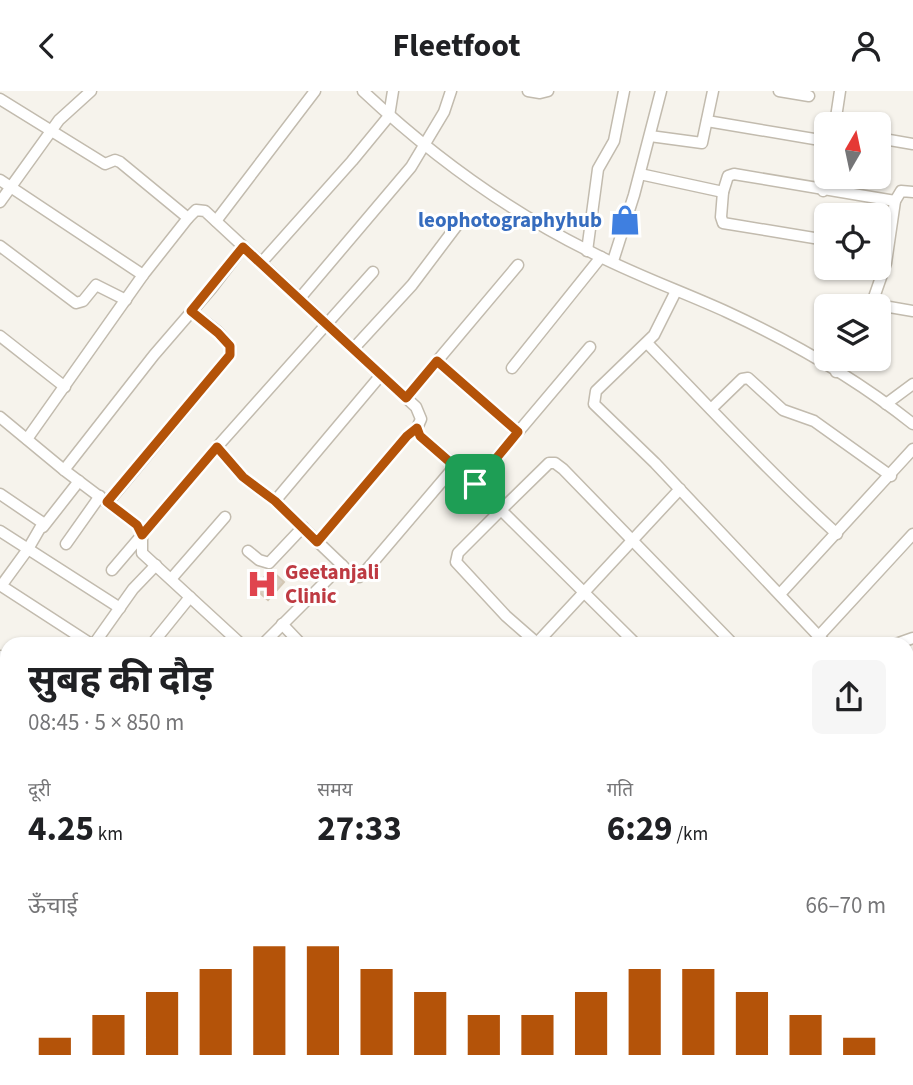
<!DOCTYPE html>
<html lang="hi">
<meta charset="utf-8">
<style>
body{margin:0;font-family:"Source Sans 3","Noto Sans Devanagari",sans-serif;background:#f6f6f6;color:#202124;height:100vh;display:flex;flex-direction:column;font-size:26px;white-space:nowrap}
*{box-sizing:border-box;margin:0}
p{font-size:23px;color:#757577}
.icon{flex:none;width:38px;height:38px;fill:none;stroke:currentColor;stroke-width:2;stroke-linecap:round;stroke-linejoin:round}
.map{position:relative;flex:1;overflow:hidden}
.drawer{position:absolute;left:0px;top:546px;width:914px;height:448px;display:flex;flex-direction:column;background:#fff;border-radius:21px 21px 0 0;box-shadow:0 2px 5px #0004}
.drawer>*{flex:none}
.needle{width:46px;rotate:9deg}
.controls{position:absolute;left:814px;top:21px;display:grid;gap:14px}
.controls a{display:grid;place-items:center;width:77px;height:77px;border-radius:10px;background:#fff;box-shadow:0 2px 5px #0004;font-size:35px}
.pin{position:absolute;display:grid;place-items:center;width:60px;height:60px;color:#fff;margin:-30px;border-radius:14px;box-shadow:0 4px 10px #0006}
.round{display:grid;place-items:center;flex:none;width:74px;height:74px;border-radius:10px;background:#f6f6f6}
.overview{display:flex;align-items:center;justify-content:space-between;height:119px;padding:0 28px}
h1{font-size:38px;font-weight:700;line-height:52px}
.figures{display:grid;grid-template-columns:repeat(3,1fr);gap:10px;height:119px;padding:7px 28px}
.figures div{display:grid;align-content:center}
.figures b{font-size:35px;font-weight:700}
.figures small{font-size:19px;font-weight:400}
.figures p{font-size:19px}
.chart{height:196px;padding:14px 28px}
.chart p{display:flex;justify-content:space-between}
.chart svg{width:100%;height:126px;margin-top:7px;stroke:#b45309;stroke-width:6}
header{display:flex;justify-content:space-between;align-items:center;height:91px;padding:0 28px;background:#fff;font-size:32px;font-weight:700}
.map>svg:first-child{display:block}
</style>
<header><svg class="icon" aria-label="back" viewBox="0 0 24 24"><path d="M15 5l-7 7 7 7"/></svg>Fleetfoot<svg class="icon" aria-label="person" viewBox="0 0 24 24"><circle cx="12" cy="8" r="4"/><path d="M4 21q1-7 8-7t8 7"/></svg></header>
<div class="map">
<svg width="913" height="994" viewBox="0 0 913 994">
<rect width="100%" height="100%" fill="#f6f3ec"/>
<polygon fill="#d8cfc1" stroke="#d3c7b4" stroke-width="2" points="271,479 284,491 268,509 254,497"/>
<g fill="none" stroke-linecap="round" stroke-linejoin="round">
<g stroke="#c2bbae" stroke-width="8">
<g id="lane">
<polyline points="0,860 7,865"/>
<polyline points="0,938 7,946"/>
<polyline points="42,987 47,994"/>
</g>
</g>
<g stroke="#c2bbae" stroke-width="13">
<g id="street">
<path d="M363 0C429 62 505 118 587 159 632 183 681 200 727 221 792 251 858 289 913 333"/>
<polyline points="528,0 540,2 548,0"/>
<polyline points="779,0 809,5"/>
<polyline points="0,8 105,73 115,69 120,71 188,127 196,119 205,120 416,316 421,328 417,337 420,345 475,392 501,419 458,462 456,471 506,525 538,553"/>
<polyline points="707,30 826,50"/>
<polyline points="835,33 840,0"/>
<polyline points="650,45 702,52 713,0"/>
<polyline points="878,47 913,53"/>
<polyline points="640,83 723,101 728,85 734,83 895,110"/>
<polyline points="0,89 143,184"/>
<polyline points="823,100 826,85"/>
<polyline points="723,101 721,126 723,132 826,149"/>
<polyline points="0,111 59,29 91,0"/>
<polyline points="216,130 315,0"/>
<polyline points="0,155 76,212 83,210 96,194 126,209"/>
<polyline points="587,160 598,78 614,50 624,0"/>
<polyline points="613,170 634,104 661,0"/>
<polyline points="261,172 352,70 389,25 393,0"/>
<polyline points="676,200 654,244 596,300 594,313 655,372 826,553"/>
<polyline points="300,207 411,76 444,21 451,0"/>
<polyline points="872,213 913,220"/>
<polyline points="871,215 886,172 895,110 901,100 913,101"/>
<polyline points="0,245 65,296"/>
<path d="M647 252C709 316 770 382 837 443"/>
<polyline points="354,257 412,194 458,133"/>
<polyline points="437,270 518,341"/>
<polyline points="512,277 601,166"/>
<polyline points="836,281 844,268"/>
<polyline points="406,307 518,174"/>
<polyline points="886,313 913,293"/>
<polyline points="711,318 742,288 748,287 783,319 814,330 891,385"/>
<polyline points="0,326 64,379 137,434 142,444 142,462 241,553"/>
<polyline points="27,348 143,184 188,127"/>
<polyline points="64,379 154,264 211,198 243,156"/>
<polyline points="475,392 590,256"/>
<polyline points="0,403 43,432 28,458 1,495"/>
<polyline points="275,410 243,386 217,356 373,181"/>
<polyline points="108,411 230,264 230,255 218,241 191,220"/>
<polyline points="43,436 79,390"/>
<polyline points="0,440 120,517"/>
<polyline points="317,451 407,345 417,337"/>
<polyline points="66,453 100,405"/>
<polyline points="248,460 259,469 269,472 303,436"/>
<polyline points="342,474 353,485 359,486 363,483 455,375"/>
<polyline points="112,479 217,356"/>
<polyline points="171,488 225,426"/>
<polyline points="0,494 91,553"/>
<polyline points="780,503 913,358"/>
<polyline points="282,533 301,553"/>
<polyline points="819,545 913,443"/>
<polyline points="94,553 133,498 156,474"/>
<polyline points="152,553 190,506"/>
<polyline points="263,553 342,474 275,410 381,284"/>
<polyline points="536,553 680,398"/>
<polyline points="636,553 501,419 549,372 555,372 563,378 733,553"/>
<polyline points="896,553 913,547"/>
<polyline points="0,565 7,569"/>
<polyline points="906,654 913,661"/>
<polyline points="906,744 913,737"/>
<polyline points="906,845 913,836"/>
<polyline points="906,878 913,884"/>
<polyline points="906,947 913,939"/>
<polyline points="725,994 731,987"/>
<polyline points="787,994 793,987"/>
<polyline points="868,994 874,987"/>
</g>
</g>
<use href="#lane" stroke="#fff" stroke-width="5"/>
<use href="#street" stroke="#fff" stroke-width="10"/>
<g stroke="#9a9a9a" stroke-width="6">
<g id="rail">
<polyline points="0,956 7,958"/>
<polyline points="152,987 207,991 260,987"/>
<polyline points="0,990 5,994"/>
</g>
</g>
<use href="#rail" stroke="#fff" stroke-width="3.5" stroke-dasharray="10" stroke-linecap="butt"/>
</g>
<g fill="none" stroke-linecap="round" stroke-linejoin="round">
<g stroke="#fff" stroke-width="14">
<polygon id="route" points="243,156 406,307 437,270 518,341 475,393 420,345 417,337 407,345 317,451 275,410 243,386 217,356 142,444 137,434 107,411 230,264 230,255 218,242 191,220"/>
</g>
<use href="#route" stroke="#b45309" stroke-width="9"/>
</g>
<defs>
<g id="shop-bare" transform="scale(2.415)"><path d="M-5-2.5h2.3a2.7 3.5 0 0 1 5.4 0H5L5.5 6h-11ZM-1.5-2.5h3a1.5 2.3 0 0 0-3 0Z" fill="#3f7fe0" stroke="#fff" stroke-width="2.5" paint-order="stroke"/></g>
<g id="hospital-bare" transform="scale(2.415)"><path d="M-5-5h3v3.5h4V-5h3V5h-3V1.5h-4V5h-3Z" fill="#e0444e" stroke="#fff" stroke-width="2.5" paint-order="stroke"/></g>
</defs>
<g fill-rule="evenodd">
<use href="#shop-bare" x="625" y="129"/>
<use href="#hospital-bare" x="262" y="493"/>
</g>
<g text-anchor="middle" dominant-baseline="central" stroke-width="6" stroke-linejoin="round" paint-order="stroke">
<g font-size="21" font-weight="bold" fill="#366cbe" stroke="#fff" text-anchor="end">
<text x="602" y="129">leophotographyhub</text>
</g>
<g font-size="21" font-weight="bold" fill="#be3a42" stroke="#fff" text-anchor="start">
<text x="285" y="481">Geetanjali<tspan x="285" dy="24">Clinic</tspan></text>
</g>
</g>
</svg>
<div class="controls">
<a><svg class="needle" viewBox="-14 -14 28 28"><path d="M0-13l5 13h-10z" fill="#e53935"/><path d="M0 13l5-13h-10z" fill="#757577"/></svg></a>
<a><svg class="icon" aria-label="locate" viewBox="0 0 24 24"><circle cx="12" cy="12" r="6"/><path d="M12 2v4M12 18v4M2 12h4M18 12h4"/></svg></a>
<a><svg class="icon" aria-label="layers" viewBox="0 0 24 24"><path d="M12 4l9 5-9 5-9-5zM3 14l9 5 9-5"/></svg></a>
</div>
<div class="pin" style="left:475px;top:393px;background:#1e9e55"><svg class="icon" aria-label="arrive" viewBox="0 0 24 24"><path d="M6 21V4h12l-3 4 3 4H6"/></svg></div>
<section class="drawer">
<div class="overview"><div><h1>सुबह की दौड़</h1><p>08:45 · 5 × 850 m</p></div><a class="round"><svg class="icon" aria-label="share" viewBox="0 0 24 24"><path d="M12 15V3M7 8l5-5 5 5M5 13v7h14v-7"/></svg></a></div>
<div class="figures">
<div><p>दूरी</p><b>4.25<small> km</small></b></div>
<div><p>समय</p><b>27:33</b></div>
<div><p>गति</p><b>6:29<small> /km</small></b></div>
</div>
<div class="chart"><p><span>ऊँचाई</span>66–70 m</p>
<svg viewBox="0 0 160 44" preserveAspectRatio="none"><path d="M5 44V38M15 44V30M25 44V22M35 44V14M45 44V6M55 44V6M65 44V14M75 44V22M85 44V30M95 44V30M105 44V22M115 44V14M125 44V14M135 44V22M145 44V30M155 44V38"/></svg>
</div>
</section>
</div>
